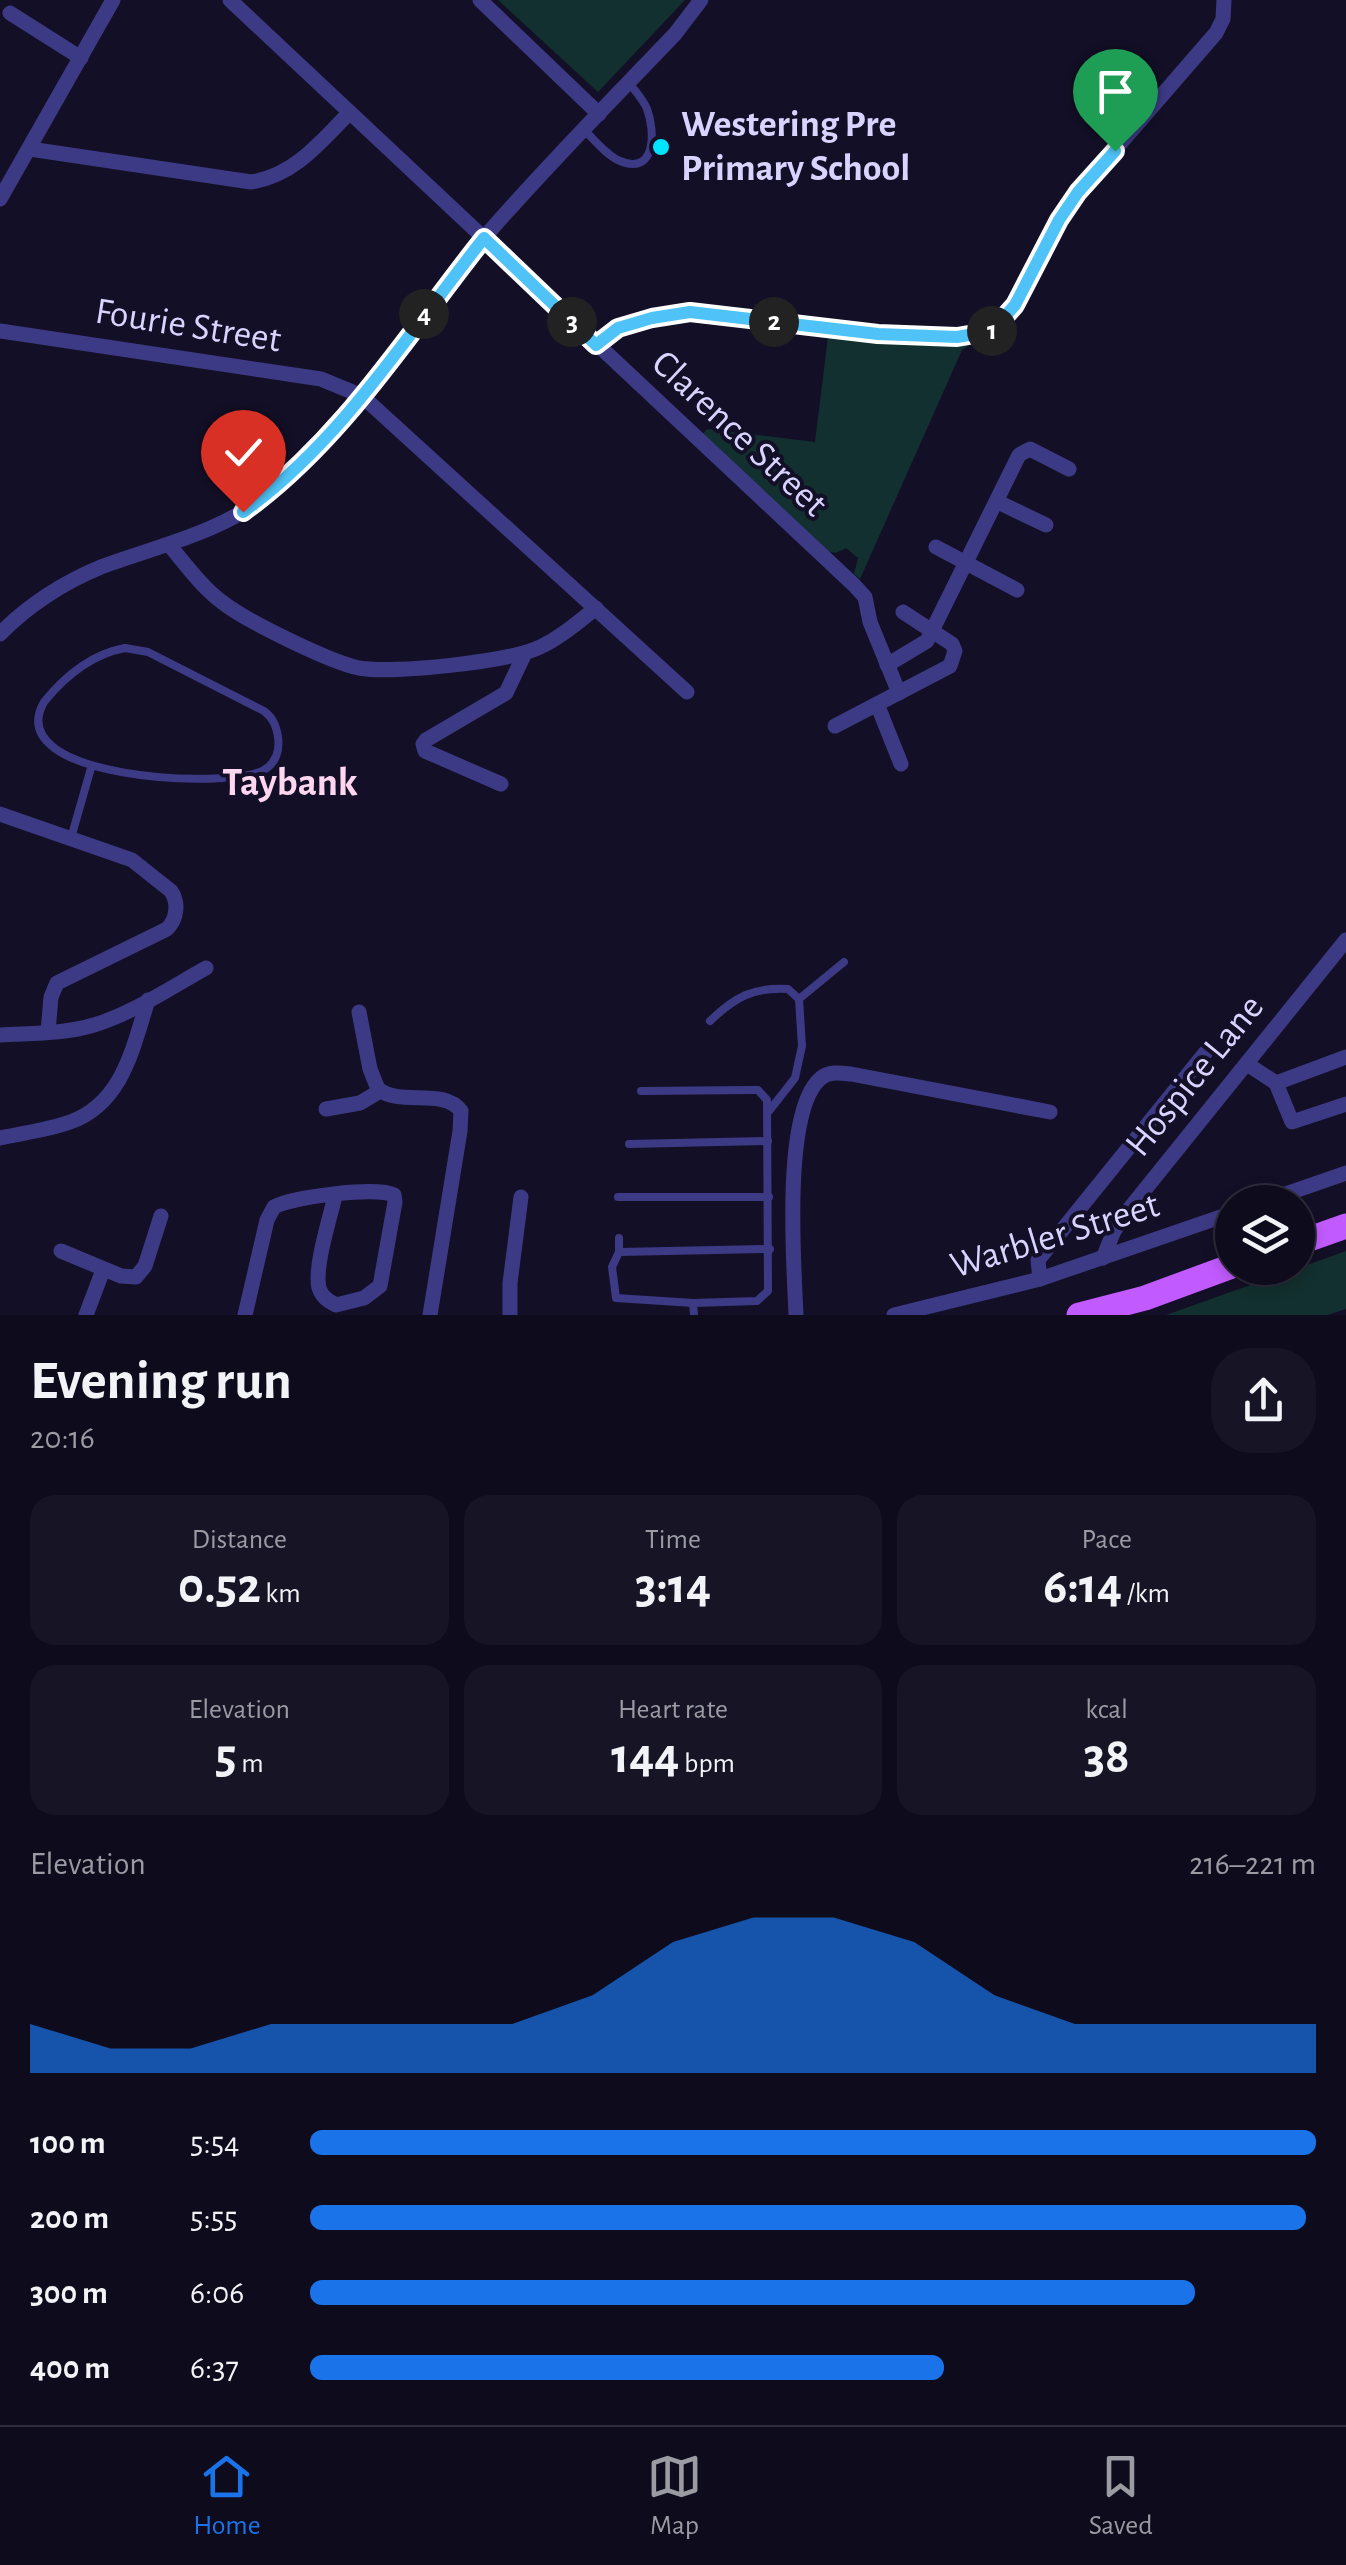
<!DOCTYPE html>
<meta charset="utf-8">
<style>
body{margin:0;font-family:"Alegreya Sans",sans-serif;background:#171425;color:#f1f3f6;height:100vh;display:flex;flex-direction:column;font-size:38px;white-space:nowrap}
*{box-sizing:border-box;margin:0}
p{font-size:32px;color:#9b9ba3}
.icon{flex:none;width:55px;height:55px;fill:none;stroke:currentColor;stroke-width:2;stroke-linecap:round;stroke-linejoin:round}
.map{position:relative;height:1315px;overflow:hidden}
.drawer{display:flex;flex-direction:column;background:#0e0b1c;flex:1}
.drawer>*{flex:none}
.tools{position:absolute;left:1215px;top:1185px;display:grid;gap:20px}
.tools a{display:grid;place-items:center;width:100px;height:100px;border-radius:50%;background:#0e0b1c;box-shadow:0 5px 15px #0003,0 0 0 2px #2e2b3b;font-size:50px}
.pin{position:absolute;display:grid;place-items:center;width:85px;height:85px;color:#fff;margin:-102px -42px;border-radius:50% 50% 50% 0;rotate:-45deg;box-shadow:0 0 10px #0007}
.pin .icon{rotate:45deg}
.km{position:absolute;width:50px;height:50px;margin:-25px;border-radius:50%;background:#222;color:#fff;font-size:28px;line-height:50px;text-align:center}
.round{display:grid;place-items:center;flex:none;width:105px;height:105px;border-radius:40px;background:#171425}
.overview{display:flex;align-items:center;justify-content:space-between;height:170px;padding:0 30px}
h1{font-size:55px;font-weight:700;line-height:75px}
.metrics{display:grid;grid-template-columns:repeat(3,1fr);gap:15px;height:170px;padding:10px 30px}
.metrics div{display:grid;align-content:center;border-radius:25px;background:#171425;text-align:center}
.metrics b{font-size:50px;font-weight:700}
.metrics small{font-size:28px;font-weight:400}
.metrics p{font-size:28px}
.chart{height:280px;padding:20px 30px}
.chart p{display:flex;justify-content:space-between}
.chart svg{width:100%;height:180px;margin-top:10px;fill:#1a73e8;opacity:.7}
ul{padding:0 30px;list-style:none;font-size:32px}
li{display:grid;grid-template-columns:160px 120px 1fr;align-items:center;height:75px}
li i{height:25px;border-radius:12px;background:#1a73e8}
.tabs{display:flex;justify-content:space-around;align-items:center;height:140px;border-top:2px solid #2e2b3b;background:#0e0b1c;font-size:28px;color:#9b9ba3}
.tabs a{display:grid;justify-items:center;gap:5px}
.tabs .on{color:#1a73e8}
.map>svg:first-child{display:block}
</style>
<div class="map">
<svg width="1346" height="1315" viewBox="0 0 1346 1315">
<rect width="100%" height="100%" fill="#130f26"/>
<g fill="#12302f">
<polygon points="498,0 685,0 598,92"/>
<polygon points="828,337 971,344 962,350 860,579 854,574 858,558 846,548 836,553 826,551 702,435 707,429 815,442"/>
<polygon points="1346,1251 1346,1309 1327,1315 1166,1315"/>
</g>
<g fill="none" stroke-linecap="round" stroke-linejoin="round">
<g stroke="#3d3a85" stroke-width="8">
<path d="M584 130C595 140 606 155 620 161 657 176 655 130 647 109 643 99 635 91 629 83"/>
<path d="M125 648 148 652 264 711C273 718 276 725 278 737 280 750 276 763 264 770 225 790 0 779 44 702 65 676 93 654 125 648Z"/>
<polyline points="71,838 91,768"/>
<polyline points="799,999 844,962"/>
<path d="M710 1021C735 997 753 987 788 989L799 999 802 1046 795 1078 769 1111"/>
<polyline points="641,1091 752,1090 758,1090 767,1100 768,1291 757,1301 693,1303 694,1315"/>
<polyline points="629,1144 768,1141"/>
<polyline points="618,1197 769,1197"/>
<polyline points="619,1238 619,1252 770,1249"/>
<polyline points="619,1252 612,1267 616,1298 693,1303"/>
</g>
<g stroke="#3d3a85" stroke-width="15">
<polyline points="230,0 854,585 865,597 870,622 899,693"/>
<polyline points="480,0 599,114"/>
<polyline points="10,13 81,58"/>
<path d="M30 149 251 182C293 176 320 143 349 113"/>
<polyline points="0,199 113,0"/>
<polyline points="0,331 321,379 362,396 687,692"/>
<polyline points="595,345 619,329 652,318 690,313 878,334 957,337 992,331 1015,305 1059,220 1078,192 1216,33 1223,19 1224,0"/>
<polyline points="998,502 1046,525"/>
<path d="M170 546C186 565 202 587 222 602 246 621 330 662 359 668 392 674 509 662 540 647 560 638 578 622 596 608"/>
<polyline points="936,547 1017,590"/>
<path d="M0 634C27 606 64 582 101 567 160 545 223 533 273 490 356 418 412 322 483 239 544 168 611 101 675 34L701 0"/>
<polyline points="887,665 927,641 1019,455 1030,449 1069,469"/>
<polyline points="877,704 901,764"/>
<polyline points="835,726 950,666 955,651 952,644 903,612"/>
<polyline points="501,784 425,751 423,744 426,740 506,693 525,653"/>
<path d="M0 814 132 860 171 891C179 903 177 919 167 929L57 983 51 997 48 1032"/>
<path d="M359 1012 370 1069 378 1089C401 1107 443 1087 461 1111L460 1131 430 1315"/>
<path d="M0 1035C31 1033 64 1034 94 1025 133 1013 170 988 206 968"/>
<polyline points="1247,1064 1276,1083 1346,1057"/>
<polyline points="1276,1083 1292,1122 1346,1104"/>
<polyline points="326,1109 360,1103 380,1091"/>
<path d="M0 1138C23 1133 48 1130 70 1122 123 1103 133 1047 148 1000"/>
<polyline points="1263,1202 1346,1173"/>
<polyline points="61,1251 121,1276 136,1277 145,1266 161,1216"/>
<polyline points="1103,1258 1114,1231 1126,1213 1346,940"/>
<polyline points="1040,1279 1038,1260 1206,1052"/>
<polyline points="86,1315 103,1270"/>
<path d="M245 1315 267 1220 274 1207C291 1197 377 1186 394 1195L395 1202 380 1286 364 1298 336 1305C328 1301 322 1297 319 1288 314 1267 330 1218 335 1196"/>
<polyline points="510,1315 510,1283 521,1197"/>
<path d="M796 1315C794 1265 782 1110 821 1078 830 1071 841 1073 851 1074L1050 1112"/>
<polyline points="894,1315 1040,1279 1232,1213"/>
</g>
<g stroke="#c25bff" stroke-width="25">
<polyline points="1298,1243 1346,1226"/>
<polyline points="1079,1315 1145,1298 1232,1266"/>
</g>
</g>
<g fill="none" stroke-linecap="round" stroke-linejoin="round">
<g stroke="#fff" stroke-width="20">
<path id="route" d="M243 512C342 441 409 332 484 238L596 345 618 328 652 318 690 312 878 334 957 337 992 331 1015 305 1059 220 1078 192 1115 151"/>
</g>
<use href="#route" stroke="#4fc3f7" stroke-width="12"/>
</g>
<circle fill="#00e5ff" stroke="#130f26" stroke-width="4" cx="661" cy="147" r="10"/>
<g text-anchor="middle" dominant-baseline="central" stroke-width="8" stroke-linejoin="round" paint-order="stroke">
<g font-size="38" font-weight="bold" fill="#d9d4ff" stroke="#130f26" text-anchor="start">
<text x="681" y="125">Westering Pre<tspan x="681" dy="44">Primary School</tspan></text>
</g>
<g font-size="38" fill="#d9d4ff" stroke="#130f26">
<text transform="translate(188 326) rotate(9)">Fourie Street</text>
<text transform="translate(739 434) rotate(43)">Clarence Street</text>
<text transform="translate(1195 1076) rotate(-51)">Hospice Lane</text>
<text transform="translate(1055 1236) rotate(-17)">Warbler Street</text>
</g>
<g font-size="40" font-weight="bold" fill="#ffd6f0" stroke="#130f26">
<text x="290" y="783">Taybank</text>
</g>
</g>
</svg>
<div class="tools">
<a><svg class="icon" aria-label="layers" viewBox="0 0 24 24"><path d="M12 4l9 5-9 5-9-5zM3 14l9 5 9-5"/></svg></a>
</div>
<div class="pin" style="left:1115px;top:151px;background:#1e9e55"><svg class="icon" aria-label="arrive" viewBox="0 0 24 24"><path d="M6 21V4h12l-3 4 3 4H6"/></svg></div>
<div class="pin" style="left:243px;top:512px;background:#d93025"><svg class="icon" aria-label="check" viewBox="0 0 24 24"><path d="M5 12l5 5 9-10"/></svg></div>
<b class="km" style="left:992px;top:331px">1</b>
<b class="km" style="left:774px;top:322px">2</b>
<b class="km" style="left:572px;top:322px">3</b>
<b class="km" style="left:424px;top:314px">4</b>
</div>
<section class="drawer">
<div class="overview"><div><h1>Evening run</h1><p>20:16</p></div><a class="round"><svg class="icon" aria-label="share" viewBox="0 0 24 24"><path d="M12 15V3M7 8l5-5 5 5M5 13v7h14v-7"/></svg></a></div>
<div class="metrics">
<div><p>Distance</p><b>0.52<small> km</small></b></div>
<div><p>Time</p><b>3:14</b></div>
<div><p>Pace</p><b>6:14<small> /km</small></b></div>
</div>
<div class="metrics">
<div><p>Elevation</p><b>5<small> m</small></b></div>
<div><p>Heart rate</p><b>144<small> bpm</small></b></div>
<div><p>kcal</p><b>38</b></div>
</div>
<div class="chart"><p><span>Elevation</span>216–221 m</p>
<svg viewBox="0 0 160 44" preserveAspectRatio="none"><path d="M0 44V32L10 38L20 38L30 32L40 32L50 32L60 32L70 25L80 12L90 6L100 6L110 12L120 25L130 32L140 32L150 32L160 32V44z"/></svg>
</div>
<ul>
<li><b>100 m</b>5:54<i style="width:100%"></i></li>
<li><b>200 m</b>5:55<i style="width:99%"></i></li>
<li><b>300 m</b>6:06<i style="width:88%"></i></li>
<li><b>400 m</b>6:37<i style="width:63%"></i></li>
</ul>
</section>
<nav class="tabs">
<a class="on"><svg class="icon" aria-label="home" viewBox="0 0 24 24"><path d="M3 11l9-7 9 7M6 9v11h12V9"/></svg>Home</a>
<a><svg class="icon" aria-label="map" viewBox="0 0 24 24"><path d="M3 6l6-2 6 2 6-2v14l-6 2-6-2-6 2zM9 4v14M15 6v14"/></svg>Map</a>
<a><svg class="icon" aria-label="saved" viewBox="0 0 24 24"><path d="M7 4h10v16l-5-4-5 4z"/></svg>Saved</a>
</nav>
